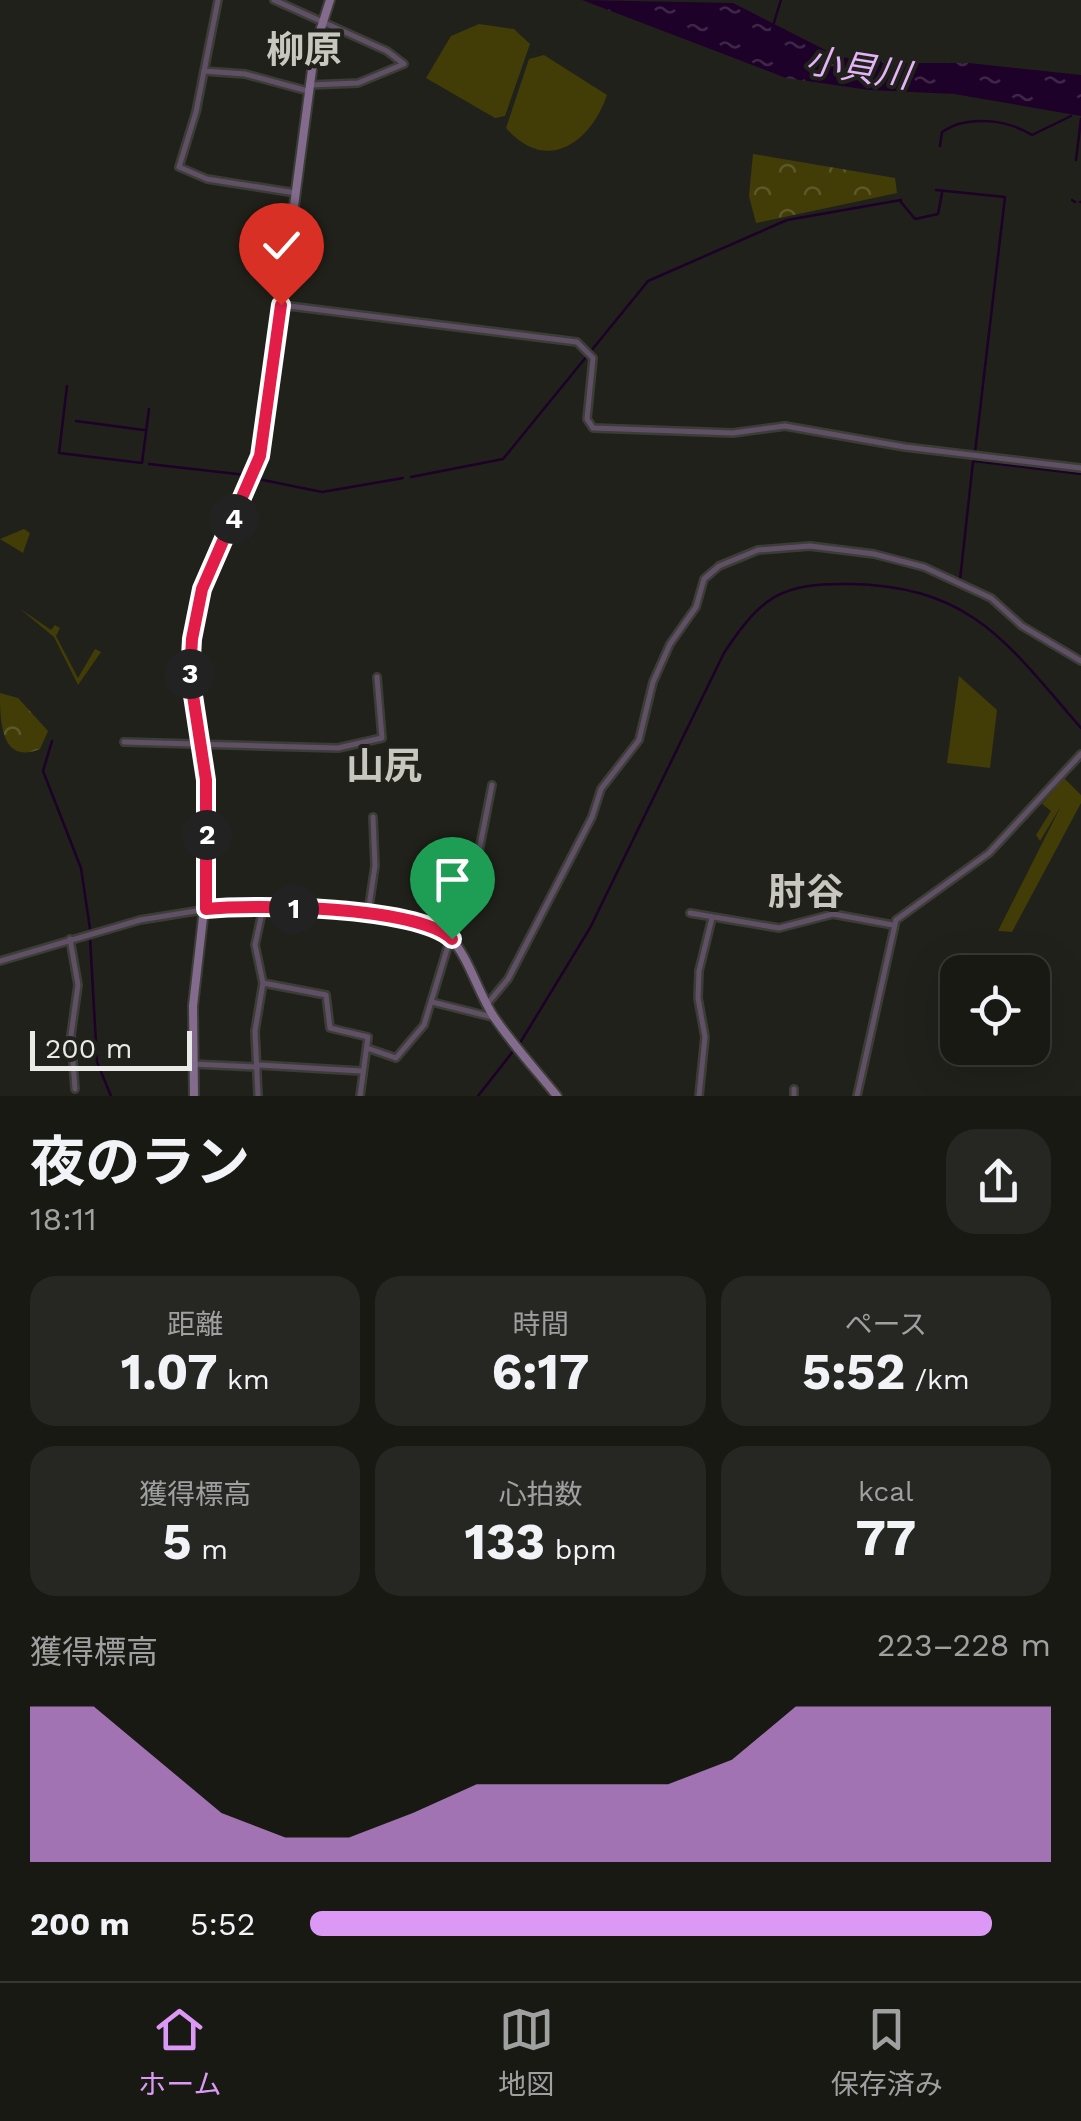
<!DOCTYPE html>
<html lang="ja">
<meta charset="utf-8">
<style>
body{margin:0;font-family:"Work Sans","Noto Sans JP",sans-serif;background:#262622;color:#f1f3f6;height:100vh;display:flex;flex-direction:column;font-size:38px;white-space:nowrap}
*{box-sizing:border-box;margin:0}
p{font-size:32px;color:#9fa0a0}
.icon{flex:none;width:55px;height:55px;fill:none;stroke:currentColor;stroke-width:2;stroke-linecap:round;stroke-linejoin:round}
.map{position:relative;height:1096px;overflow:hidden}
.details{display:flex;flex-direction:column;background:#191914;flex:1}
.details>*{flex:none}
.controls{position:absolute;left:940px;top:955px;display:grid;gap:20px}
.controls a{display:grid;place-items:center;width:110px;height:110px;border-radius:20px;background:#191914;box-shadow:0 10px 40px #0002,0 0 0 2px #373834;font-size:50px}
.scale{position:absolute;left:30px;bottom:25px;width:162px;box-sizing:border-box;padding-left:10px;border:5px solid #eaeae6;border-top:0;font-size:28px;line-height:35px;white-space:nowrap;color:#eaeae6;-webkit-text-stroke:8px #21211b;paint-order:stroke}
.pin{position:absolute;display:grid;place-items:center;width:85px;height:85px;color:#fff;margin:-102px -42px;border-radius:50% 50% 50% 0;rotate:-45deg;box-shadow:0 0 10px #0007}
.pin .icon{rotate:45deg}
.km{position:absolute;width:50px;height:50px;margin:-25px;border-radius:50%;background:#222;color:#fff;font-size:28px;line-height:50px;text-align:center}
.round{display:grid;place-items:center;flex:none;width:105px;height:105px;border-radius:30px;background:#262622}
.overview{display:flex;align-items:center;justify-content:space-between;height:170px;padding:0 30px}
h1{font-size:55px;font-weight:700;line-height:75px}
.stats{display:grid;grid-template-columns:repeat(3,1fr);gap:15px;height:170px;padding:10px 30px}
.stats div{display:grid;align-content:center;border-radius:25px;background:#262622;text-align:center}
.stats b{font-size:50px;font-weight:700}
.stats small{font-size:28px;font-weight:400}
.stats p{font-size:28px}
.chart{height:280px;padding:20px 30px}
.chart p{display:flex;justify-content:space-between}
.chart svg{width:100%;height:180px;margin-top:10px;fill:#db99f5;opacity:.7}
ul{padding:0 30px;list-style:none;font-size:32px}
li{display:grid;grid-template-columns:160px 120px 1fr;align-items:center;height:75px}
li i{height:25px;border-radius:12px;background:#db99f5}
.tab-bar{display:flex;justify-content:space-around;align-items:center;height:140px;border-top:2px solid #373834;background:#191914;font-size:28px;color:#9fa0a0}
.tab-bar a{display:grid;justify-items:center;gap:5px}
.tab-bar .on{color:#db99f5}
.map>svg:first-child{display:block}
</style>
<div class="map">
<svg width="1081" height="1096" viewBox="0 0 1081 1096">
<defs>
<pattern id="forest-crowns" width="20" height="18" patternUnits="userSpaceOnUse" patternTransform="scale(2.5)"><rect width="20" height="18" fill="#423c07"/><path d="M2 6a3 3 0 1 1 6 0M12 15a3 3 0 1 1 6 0" fill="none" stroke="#5d582b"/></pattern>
<pattern id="water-ripples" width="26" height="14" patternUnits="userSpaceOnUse" patternTransform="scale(2.5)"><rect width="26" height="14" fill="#1d0128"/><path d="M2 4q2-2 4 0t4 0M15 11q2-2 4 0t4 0" fill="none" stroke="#3e2647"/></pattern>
</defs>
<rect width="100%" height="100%" fill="#21211b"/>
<g fill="#423c07">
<polygon points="479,24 514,29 530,44 505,116 495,118 426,78 451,36"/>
<path d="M544 55 607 95C591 142 547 175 506 128L529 59Z"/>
<polygon points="24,529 30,533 23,553 0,539"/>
<polygon points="19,608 51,630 55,625 60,628 56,636 78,678 95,649 101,652 78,685 54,637"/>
<polygon points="959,676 997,710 990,768 947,763"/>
<polygon points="1064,778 1081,795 1081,803 1012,932 998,931 1061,806 1040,841 1036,835 1051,811 1042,804"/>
</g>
<g fill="url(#forest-crowns)">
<polygon points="753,154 895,178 897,193 756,223 749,196"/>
<path d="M0 693 18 698 48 731 40 749C1 765 0 722 0 693Z"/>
</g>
<polygon fill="url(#water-ripples)" points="582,0 733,3 839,57 896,63 969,63 1081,75 1081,116 954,94 869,90 786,78"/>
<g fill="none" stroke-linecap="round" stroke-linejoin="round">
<g stroke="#1d0128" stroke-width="2.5">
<polyline points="772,29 781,0"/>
<path d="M940 146 942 132C967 114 1008 120 1032 135L1071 116"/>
<polyline points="1076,160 1081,119"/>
<polyline points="936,190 1005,197 974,461 1081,474"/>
<polyline points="1072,200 1075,202"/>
<polyline points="900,201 915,219 938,214 942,193"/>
<polyline points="1080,202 1081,202"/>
<polyline points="67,386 59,453 142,463 149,409"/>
<polyline points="76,421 144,430"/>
<polyline points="149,464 246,475"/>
<polyline points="411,477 503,459 648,281 787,220 901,200"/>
<polyline points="258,479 322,492 403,478"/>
<polyline points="960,580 973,462"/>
<polyline points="52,741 43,771 81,868 90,929"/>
<polyline points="90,937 97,1062 111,1096"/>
<path d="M520 1043 590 928 724 653C762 595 782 583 850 584 972 586 1008 644 1081 728"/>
<polyline points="478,1096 514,1050"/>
</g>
<g stroke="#3d3d37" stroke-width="10">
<g id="street">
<polyline points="218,0 196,112 179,167 207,179 296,193"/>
<polyline points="274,0 387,51 404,64 358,83 310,85"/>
<polyline points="204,71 245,74 308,91"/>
<polyline points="281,305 577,342 593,358 587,419 593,428 733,433 785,426 905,447 1081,468"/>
<polyline points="124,742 338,748 382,738 377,677"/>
<polyline points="368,913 375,866 373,817"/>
<polyline points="690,913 779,928 833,914 893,925"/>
<polyline points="70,939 78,985 71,1035 75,1089"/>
<polyline points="0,961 140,920 202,910"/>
<polyline points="263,983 326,995 330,1028 368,1037 360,1096"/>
<polyline points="432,1002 492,1017"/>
<polyline points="488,1003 508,979 592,817 601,789 639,740 653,682 670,644 696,607 704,579 719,566 758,550 810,546 874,554 924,567 991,598 1022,626 1081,661"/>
<polyline points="367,1048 396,1058 424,1025 448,946 469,902 492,785"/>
<polyline points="193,1064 258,1067"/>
<polyline points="259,1065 361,1071"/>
<polyline points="794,1089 794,1096"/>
<polyline points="258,1096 255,1031 263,983 255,945 263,908"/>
<polyline points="699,1096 705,1037 698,998 699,971 712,918"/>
<polyline points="857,1096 896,920 989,853 1081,754"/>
</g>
</g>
<g stroke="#3d3d37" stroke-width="12">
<g id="secondary">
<path d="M205 909C248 905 420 907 449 936 469 957 478 993 494 1017 513 1045 536 1070 557 1096"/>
<polyline points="194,1096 193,1006 207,882 206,780 190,655 203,589 246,495 263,441 315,47 330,0"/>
</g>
</g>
<use href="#street" stroke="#5f5065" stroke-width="5"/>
<use href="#secondary" stroke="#826b8c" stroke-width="8"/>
</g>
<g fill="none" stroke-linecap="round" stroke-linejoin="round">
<g stroke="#fff" stroke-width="20">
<path id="route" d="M281 305 260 456 202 589 192 639 190 676 206 780V909C254 904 418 906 452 939"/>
</g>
<use href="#route" stroke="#e11d48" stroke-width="12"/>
</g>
<g text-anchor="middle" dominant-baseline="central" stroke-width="8" stroke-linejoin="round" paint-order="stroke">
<g font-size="35" font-style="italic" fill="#e6b3fb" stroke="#21211b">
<text transform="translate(858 68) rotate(9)">小貝川</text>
</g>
<g font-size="38" font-weight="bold" fill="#c7c7bf" stroke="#21211b">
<text x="304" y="50">柳原</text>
<text x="384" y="766">山尻</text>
<text x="806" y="892">肘谷</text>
</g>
</g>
</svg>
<div class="controls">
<a><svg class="icon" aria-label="locate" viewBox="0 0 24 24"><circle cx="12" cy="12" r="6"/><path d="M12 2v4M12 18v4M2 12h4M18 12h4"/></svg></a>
</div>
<div class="scale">200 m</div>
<div class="pin" style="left:452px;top:939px;background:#1e9e55"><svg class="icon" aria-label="arrive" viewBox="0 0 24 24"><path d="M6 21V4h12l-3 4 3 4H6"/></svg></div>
<div class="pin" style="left:281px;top:305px;background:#d93025"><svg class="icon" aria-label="check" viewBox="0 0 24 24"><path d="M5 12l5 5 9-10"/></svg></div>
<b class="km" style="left:294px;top:909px">1</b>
<b class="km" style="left:207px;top:835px">2</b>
<b class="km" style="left:190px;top:674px">3</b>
<b class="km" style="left:234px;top:519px">4</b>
</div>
<section class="details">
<div class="overview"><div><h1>夜のラン</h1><p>18:11</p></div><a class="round"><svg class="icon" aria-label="share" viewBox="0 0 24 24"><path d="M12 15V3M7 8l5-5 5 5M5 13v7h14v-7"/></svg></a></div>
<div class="stats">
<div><p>距離</p><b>1.07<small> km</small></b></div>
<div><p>時間</p><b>6:17</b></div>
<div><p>ペース</p><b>5:52<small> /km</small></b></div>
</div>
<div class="stats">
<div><p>獲得標高</p><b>5<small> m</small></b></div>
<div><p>心拍数</p><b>133<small> bpm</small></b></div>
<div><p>kcal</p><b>77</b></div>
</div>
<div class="chart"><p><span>獲得標高</span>223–228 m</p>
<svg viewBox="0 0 160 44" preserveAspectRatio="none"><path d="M0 44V6L10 6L20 19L30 32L40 38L50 38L60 32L70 25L80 25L90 25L100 25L110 19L120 6L130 6L140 6L150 6L160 6V44z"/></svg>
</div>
<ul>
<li><b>200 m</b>5:52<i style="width:92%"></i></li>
</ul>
</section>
<nav class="tab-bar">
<a class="on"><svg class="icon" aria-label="home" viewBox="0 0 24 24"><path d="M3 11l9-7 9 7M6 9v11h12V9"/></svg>ホーム</a>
<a><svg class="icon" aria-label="map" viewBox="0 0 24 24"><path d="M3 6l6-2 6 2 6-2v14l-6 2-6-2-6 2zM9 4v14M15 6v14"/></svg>地図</a>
<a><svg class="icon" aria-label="saved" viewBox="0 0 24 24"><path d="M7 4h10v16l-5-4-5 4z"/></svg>保存済み</a>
</nav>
